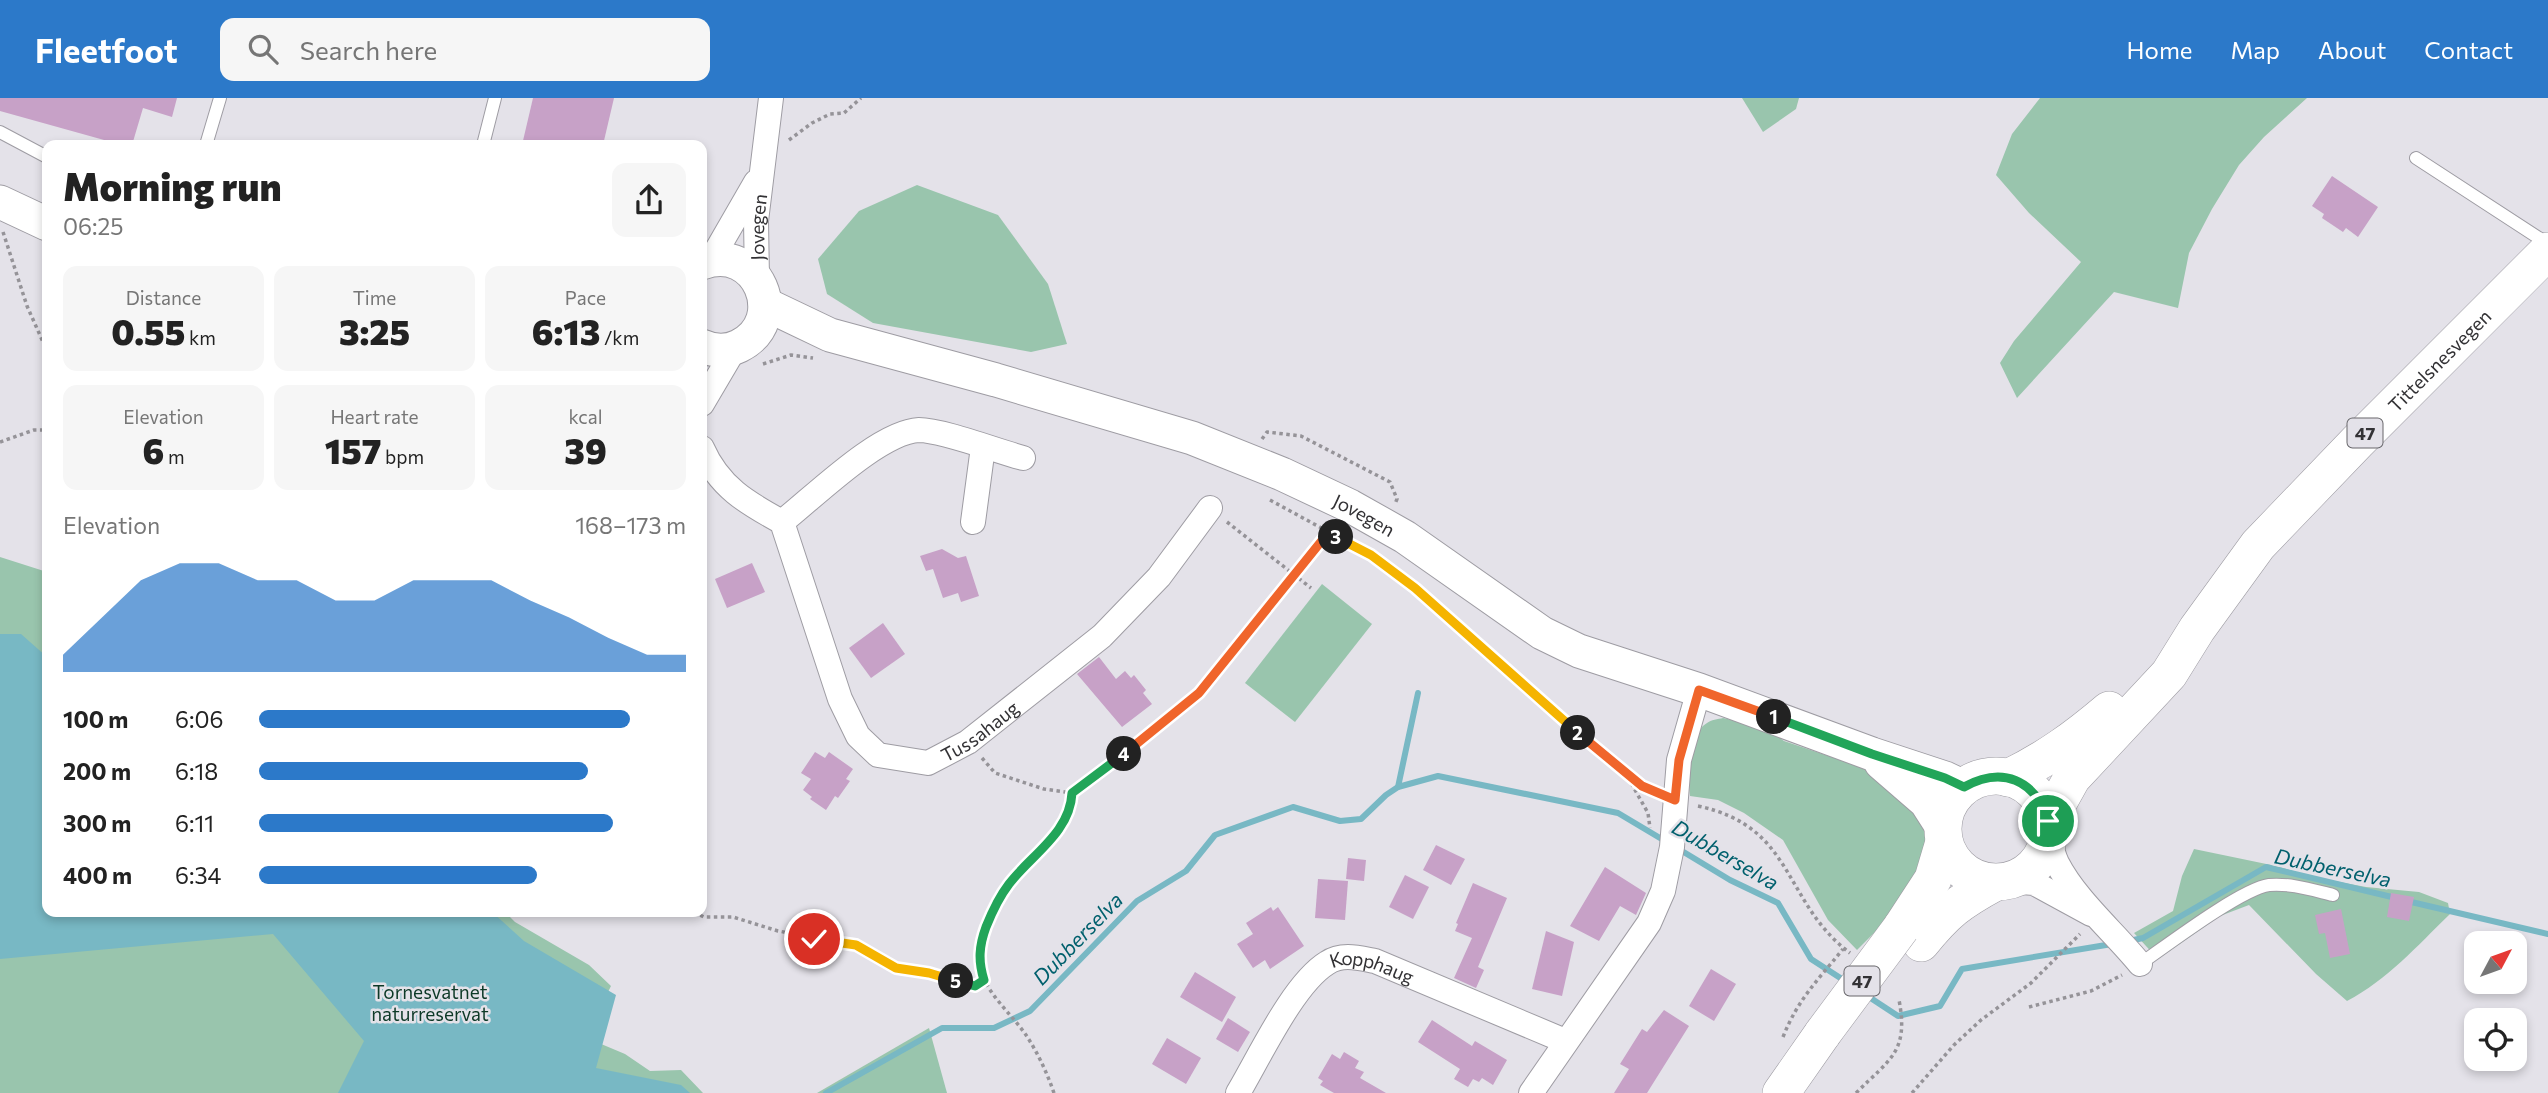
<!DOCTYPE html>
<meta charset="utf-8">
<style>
body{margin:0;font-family:Commissioner,sans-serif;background:#f6f6f6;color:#222;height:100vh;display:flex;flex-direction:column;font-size:26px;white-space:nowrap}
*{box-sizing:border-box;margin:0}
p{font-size:23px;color:#767676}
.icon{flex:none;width:38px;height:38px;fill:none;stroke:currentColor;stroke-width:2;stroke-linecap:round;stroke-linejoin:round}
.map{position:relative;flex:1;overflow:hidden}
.sheet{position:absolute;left:42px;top:42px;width:665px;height:777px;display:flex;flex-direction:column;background:#fff;border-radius:14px;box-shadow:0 4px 10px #0003}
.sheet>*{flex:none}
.needle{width:46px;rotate:49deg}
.buttons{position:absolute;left:2464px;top:833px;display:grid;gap:14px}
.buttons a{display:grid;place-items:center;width:63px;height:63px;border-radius:14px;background:#fff;box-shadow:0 4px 10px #0003;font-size:35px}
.pin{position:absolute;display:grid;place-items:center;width:60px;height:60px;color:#fff;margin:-30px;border:4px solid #fff;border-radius:50%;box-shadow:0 2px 7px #0007}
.km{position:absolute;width:35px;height:35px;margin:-18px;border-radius:50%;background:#222;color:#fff;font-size:19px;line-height:35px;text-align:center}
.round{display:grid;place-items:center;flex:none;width:74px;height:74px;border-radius:14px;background:#f6f6f6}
.head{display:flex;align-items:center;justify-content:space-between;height:119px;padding:0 21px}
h1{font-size:38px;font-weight:800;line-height:52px}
.stats{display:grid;grid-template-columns:repeat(3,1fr);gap:10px;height:119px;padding:7px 21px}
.stats div{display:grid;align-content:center;border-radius:14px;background:#f6f6f6;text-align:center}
.stats b{font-size:35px;font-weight:800}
.stats small{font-size:19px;font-weight:400}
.stats p{font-size:19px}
.chart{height:196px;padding:14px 21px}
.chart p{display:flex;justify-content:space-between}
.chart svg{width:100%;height:126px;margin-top:7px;fill:#2c79c9;opacity:.7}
ul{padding:0 21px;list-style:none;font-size:23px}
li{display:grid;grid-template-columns:112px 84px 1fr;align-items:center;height:52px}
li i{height:18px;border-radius:9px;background:#2c79c9}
header{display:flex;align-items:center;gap:42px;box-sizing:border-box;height:98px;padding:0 35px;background:#2c79c9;color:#fff}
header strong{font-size:33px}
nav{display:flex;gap:38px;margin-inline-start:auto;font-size:24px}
.search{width:490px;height:63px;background:#f6f6f6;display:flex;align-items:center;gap:18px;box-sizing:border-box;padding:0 24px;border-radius:14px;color:#767676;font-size:26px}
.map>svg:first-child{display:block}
</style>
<header>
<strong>Fleetfoot</strong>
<div class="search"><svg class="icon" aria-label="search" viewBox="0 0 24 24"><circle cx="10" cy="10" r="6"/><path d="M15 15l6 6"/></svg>Search here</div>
<nav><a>Home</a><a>Map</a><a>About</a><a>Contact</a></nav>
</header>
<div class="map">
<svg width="2548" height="995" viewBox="0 0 2548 995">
<rect width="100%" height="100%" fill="#e4e2e9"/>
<g fill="#99c5ad">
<polygon points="1742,0 1799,0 1796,11 1763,34"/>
<polygon points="2040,0 2307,0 2264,39 2239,67 2212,111 2189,155 2178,210 2114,194 2017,300 2000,265 2014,243 2081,164 2029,115 1996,77 2012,36"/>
<polygon points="917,87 998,117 1048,186 1067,246 1031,254 873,225 827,196 818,161 859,113"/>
<polygon points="0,459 47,474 47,814 505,814 515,824 589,867 611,888 605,900 594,943 625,956 650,973 681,972 703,995 0,995"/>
<polygon points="1322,486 1372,526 1295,624 1245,585"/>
<path d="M1723 620 1764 629 1784 643 1867 671 1916 715 1928 741 1905 804 1857 852 1828 822 1783 742 1744 715 1718 702 1690 698C1688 678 1687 637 1707 625 1711 622 1718 621 1723 620Z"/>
<path d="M2194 751 2276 768 2313 779 2366 789 2419 794 2448 805 2450 816C2417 848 2387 882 2347 903L2316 876 2249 807 2220 818 2158 861 2134 835 2173 813 2182 778Z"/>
<polygon points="929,930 947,995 817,995"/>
</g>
<polygon fill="#78b8c4" points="0,536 21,536 47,559 47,814 492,814 524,843 616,897 596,970 681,987 690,995 338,995 364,943 273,836 0,861"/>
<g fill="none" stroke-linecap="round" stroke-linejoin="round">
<g stroke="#78b8c4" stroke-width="6">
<polyline points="1398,689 1418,595"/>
<polyline points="1677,750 1730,782 1778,805 1811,861 1845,883"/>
<polyline points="2407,803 2548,836"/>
<polyline points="2129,843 2143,840 2266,769 2396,800"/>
<polyline points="1866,897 1898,918 1940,908 1962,871 2112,846"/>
<polyline points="826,995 942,930 994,930 1030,913 1137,803 1186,773 1215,737 1293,709 1340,723 1361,721 1386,697 1398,689 1438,678 1618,715 1665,743"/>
</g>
</g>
<g fill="#c7a1c7">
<polygon points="0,0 177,0 172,19 143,10 132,47 122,47 0,13"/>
<polygon points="533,0 614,0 603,47 522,47"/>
<polygon points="2332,78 2378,109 2358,139 2346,130 2343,134 2322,120 2324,116 2312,108"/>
<polygon points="942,451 958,460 966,458 979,498 961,504 958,495 943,500 933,471 926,473 920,458"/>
<polygon points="752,465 765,494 727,510 715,481"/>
<polygon points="883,525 905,556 871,580 849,550"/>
<polygon points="1099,559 1116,581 1125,573 1131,580 1134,577 1146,592 1143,595 1152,606 1122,629 1077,576"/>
<polygon points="815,654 825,660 829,654 853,671 846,681 850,683 838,700 835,698 826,712 810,701 812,699 803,692 811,681 801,675"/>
<polygon points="1436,747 1465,761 1451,787 1423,772"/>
<polygon points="1348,760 1366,762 1364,783 1346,781"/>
<polygon points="1605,769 1646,795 1636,817 1620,808 1599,843 1570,828"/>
<polygon points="1405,777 1429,789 1413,821 1389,809"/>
<polygon points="1318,781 1348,783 1345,822 1315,820"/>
<polygon points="1473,785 1507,800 1478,869 1484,872 1476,890 1454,880 1472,840 1455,833 1458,826 1456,825"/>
<polygon points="2391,795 2414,799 2409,823 2387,819"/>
<polygon points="1271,809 1273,813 1278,809 1304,848 1270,871 1265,862 1253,870 1237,846 1253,836 1246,825"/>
<polygon points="2341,811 2350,856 2330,860 2325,835 2319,836 2315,817"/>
<polygon points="1546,833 1574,844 1562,898 1532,891"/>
<polygon points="1711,871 1736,886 1714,923 1689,908"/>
<polygon points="1195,874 1236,899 1222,924 1180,899"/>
<polygon points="1664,912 1689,928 1647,995 1614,995 1629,971 1620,966 1642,931 1647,934"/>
<polygon points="1228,920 1250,934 1238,954 1216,941"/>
<polygon points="1432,922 1472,948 1475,943 1507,962 1493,987 1482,980 1479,984 1473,981 1468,989 1454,981 1460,971 1418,944"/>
<polygon points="1167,940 1201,960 1186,986 1152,966"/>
<polygon points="1344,954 1359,963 1355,970 1364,974 1360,980 1386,995 1334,995 1320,987 1323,983 1318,980 1332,956 1340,961"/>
</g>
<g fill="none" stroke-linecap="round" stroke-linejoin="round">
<g stroke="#9e9ca3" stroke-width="14">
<g id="lane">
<polyline points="0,34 47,59"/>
<polyline points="206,47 220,0"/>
<polyline points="483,47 495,0"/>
<polyline points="2416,60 2545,144 2548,148"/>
<path d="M2140 866C2166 848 2241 791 2269 787 2290 785 2312 792 2333 797"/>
</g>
</g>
<g stroke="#9e9ca3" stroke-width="26">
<g id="street">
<polyline points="711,162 756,84"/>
<path id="s1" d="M757 181 756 123 771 0"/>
<polyline points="702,306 735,250"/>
<path id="s2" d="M702 350C719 389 747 405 782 424L840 601 858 638 878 657 928 665 968 644 1102 538 1159 479 1210 410"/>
<path d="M782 424C814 399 879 334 919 332 942 332 997 353 1023 360"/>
<polyline points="973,424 983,349"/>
<path d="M2049 739C2051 747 2053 757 2057 765 2076 802 2114 834 2140 866"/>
<polyline points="2009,783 2034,785 2091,816"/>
<path id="s3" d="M1238 995C1259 960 1293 886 1327 865 1342 855 1359 860 1375 863L1565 943"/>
<polyline points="1531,995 1649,825 1663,793 1672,749 1679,662 1699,592"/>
</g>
</g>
<g stroke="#9e9ca3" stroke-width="35">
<g id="secondary">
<polyline points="0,104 47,126"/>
<path d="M702 165C757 144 791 222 739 248 727 254 713 253 702 248"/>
<path id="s4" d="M765 206 830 237 996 282 1192 340 1282 376 1350 408 1405 439 1542 535 1579 553 1699 592 1872 656 1945 680 1964 689"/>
<polyline points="1881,665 1926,704 1942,729"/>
</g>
</g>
<g stroke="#9e9ca3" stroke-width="38">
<g id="primary">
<circle cx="1996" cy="731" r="53"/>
<path d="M2008 680C2047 661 2076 640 2109 612"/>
<path id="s5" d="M2048 723 2072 680 2169 576 2197 531 2258 447 2357 344 2548 153"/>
<polyline points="1901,830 1933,781 1944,744"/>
<path d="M1921 845C1946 814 1959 804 1994 785"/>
<polyline points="1781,995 1823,935"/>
</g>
</g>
<g stroke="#959398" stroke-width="3.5" stroke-dasharray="3.5 3.5" stroke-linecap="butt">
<polyline points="789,42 812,25 830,16 844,15 861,0"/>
<polyline points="3,134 27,208 47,253"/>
<polyline points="763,266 791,257 813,260"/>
<polyline points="1262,341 1267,334 1301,338 1390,384 1397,401 1395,406"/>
<polyline points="0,344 34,332 47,332"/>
<polyline points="1270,402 1371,457 1415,490 1626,676 1648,715 1650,730"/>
<polyline points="1227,424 1311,490"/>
<polyline points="982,660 995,675 1044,691 1072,695 1088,685 1199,595 1328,435"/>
<polyline points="1627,678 1654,694"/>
<path d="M1698 708C1796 729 1782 804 1850 855"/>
<polyline points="694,814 704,819 733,819 778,833 856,847 896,870 929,875 975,888 984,882"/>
<polyline points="2029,909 2091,893 2122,877"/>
<path d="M1783 939C1798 901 1818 882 1843 851"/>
<path d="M1054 995C1047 975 1038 955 1026 937 1011 915 983 893 979 865 978 853 982 840 987 829 992 814 999 799 1009 786 1031 757 1070 734 1072 695"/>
<path d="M1856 995C1890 961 1909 954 1899 902"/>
<polyline points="1912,995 1954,947 1981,922 2031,885 2080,836"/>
</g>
<use href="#lane" stroke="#fff" stroke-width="12"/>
<use href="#street" stroke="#fff" stroke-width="24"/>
<use href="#secondary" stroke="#fff" stroke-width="33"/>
<use href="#primary" stroke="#fff" stroke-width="37"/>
<g stroke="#9e9ca3" stroke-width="38" stroke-linecap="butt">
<polyline id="primary-bridge" points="1823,935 1901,830"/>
</g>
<use href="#primary-bridge" stroke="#fff" stroke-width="37"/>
</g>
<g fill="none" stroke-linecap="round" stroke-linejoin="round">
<g stroke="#fff" stroke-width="14">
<path id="split-1" d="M1774 619 1872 656 1945 680 1964 689C2002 668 2035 681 2048 723"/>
</g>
<g stroke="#fff" stroke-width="14">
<polyline id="split-2" points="1578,635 1642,688 1675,702 1679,662 1699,592 1774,619"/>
</g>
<g stroke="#fff" stroke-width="14">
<polyline id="split-3" points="1336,439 1371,457 1415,490 1578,635"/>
</g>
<g stroke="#fff" stroke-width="14">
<polyline id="split-4" points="1124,656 1199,595 1328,435 1336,439"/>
</g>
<g stroke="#fff" stroke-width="14">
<path id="split-5" d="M956 883 975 888 984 882C978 863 979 848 986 829 992 814 999 799 1009 786 1031 757 1070 735 1072 695L1124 656"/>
</g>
<g stroke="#fff" stroke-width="14">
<polyline id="split-6" points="814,841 856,847 896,870 929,875 956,883"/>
</g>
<use href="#split-1" stroke="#22a559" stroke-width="9"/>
<use href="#split-2" stroke="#f0652b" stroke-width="9"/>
<use href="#split-3" stroke="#f5b400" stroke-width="9"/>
<use href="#split-4" stroke="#f0652b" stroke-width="9"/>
<use href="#split-5" stroke="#22a559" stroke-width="9"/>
<use href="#split-6" stroke="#f5b400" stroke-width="9"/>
</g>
<g text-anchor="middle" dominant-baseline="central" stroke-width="5" stroke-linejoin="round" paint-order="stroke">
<g fill="#e4e2e9" stroke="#68676b" stroke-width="2">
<rect x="2347.5" y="320.5" width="35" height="29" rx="5"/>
<rect x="1844.5" y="868.5" width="35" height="29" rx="5"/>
</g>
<g font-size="18" font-weight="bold" fill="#333235">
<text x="2365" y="335">47</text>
<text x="1862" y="883">47</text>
</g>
<g font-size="19" fill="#333235" stroke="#e4e2e9">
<text stroke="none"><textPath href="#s1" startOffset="52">Jovegen</textPath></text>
<text stroke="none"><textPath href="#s5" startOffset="607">Tittelsnesvegen</textPath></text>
<text stroke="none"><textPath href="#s4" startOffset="637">Jovegen</textPath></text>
<text stroke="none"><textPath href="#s2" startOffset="478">Tussahaug</textPath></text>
<text stroke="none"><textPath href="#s3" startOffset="206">Kopphaug</textPath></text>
</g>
<g font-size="19" fill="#0d3927" stroke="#e4e2e9">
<text x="430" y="893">Tornesvatnet<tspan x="430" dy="22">naturreservat</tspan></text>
</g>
<g font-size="21" font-style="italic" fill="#00606d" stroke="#e4e2e9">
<text transform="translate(1726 756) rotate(30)">Dubberselva</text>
<text transform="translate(2333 769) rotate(12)">Dubberselva</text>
<text transform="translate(1077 840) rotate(-46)">Dubberselva</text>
</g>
</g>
</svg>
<div class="buttons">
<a><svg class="needle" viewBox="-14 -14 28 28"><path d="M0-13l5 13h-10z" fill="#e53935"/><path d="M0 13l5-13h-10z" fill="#767676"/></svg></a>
<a><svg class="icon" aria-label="locate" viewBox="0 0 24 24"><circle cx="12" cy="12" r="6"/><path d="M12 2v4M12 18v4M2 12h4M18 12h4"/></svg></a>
</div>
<div class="pin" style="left:2048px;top:723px;background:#1e9e55"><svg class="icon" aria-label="arrive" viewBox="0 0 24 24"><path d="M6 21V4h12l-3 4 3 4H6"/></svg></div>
<div class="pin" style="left:814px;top:841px;background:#d93025"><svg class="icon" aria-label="check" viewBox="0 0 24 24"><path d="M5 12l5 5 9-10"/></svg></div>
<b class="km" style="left:1774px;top:619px">1</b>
<b class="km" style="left:1578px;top:635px">2</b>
<b class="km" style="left:1336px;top:439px">3</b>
<b class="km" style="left:1124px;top:656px">4</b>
<b class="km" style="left:956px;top:883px">5</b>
<section class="sheet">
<div class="head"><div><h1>Morning run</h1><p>06:25</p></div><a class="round"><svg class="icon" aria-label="share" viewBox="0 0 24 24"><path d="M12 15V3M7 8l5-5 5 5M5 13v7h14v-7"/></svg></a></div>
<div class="stats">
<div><p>Distance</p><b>0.55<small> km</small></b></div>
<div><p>Time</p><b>3:25</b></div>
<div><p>Pace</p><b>6:13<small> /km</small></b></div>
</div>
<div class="stats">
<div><p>Elevation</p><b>6<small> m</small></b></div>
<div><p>Heart rate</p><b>157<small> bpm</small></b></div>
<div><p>kcal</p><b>39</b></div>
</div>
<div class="chart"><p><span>Elevation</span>168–173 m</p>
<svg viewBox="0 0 160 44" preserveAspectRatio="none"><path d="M0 44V38L10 25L20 12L30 6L40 6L50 12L60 12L70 19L80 19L90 12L100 12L110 12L120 19L130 25L140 32L150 38L160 38V44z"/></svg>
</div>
<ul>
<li><b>100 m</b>6:06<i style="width:87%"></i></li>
<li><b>200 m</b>6:18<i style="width:77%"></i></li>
<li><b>300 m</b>6:11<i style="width:83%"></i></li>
<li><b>400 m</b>6:34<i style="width:65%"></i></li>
</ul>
</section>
</div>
